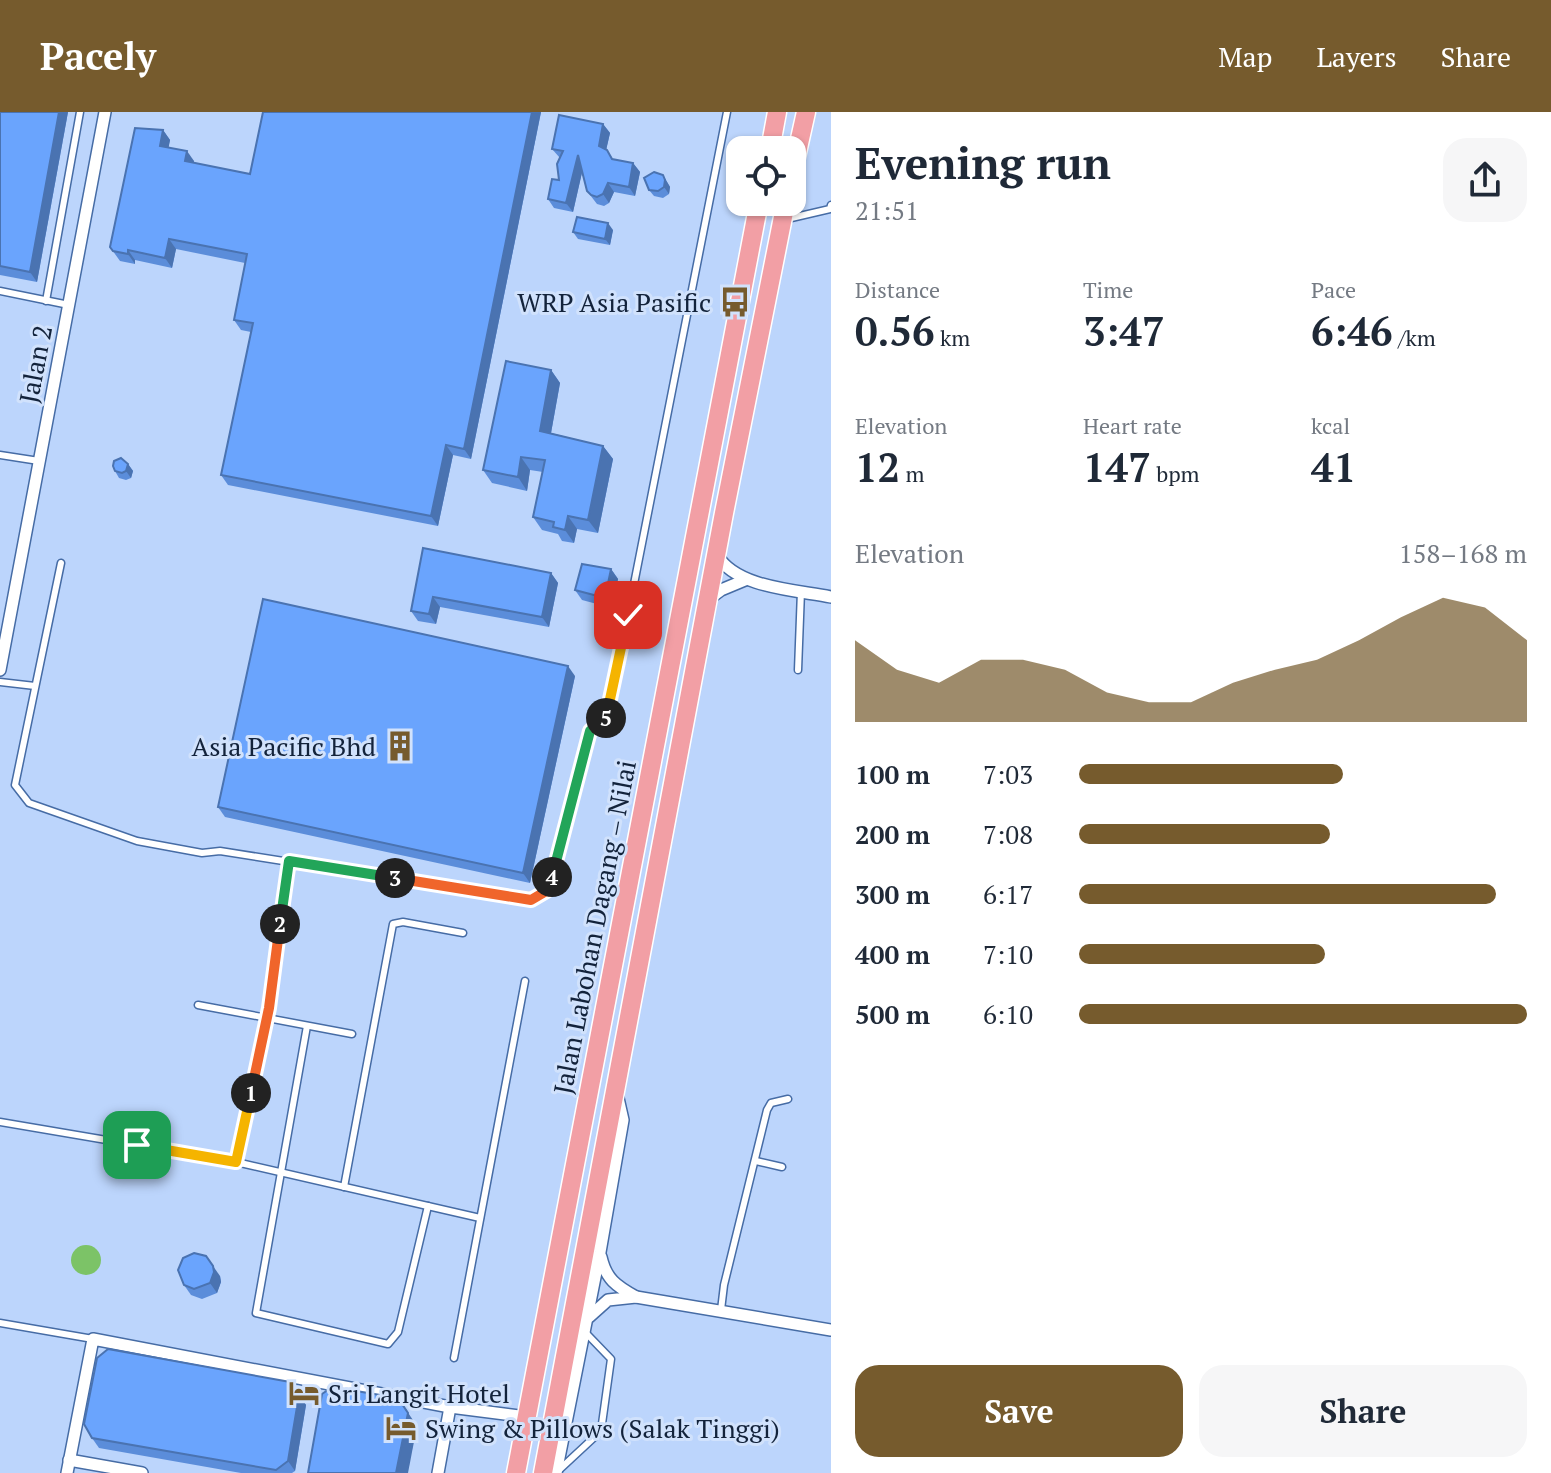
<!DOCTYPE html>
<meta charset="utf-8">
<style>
body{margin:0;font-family:"PT Serif",serif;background:#f6f6f7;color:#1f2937;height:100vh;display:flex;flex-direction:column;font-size:30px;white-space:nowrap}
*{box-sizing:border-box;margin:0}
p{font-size:26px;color:#747a83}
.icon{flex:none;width:44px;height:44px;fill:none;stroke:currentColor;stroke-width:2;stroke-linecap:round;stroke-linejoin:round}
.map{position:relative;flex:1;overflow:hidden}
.drawer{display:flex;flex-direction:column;background:#fff;width:720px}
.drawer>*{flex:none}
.controls{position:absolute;left:726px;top:24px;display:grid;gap:16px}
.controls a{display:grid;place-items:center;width:80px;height:80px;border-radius:16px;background:#fff;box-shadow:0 2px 6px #0004;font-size:40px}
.pin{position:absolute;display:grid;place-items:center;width:68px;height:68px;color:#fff;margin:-34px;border-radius:16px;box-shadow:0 4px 12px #0006}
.km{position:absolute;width:40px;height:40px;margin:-20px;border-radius:50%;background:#222;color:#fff;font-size:22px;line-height:40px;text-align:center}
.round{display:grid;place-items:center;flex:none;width:84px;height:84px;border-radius:24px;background:#f6f6f7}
.headline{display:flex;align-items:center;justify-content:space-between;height:136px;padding:0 24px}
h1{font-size:44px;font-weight:800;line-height:60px}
.metrics{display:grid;grid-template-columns:repeat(3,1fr);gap:12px;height:136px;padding:8px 24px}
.metrics div{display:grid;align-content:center}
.metrics b{font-size:40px;font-weight:800}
.metrics small{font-size:22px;font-weight:400}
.metrics p{font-size:22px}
.chart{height:224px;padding:16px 24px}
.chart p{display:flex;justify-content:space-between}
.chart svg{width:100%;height:144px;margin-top:8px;fill:#765b2d;opacity:.7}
.primary-button{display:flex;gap:16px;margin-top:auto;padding:16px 24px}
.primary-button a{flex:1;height:92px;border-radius:24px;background:#765b2d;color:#fff;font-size:32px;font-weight:800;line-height:92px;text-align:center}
.primary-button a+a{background:#f6f6f7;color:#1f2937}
ul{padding:0 24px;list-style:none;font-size:26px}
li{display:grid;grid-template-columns:128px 96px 1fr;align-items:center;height:60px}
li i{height:20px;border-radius:10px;background:#765b2d}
header{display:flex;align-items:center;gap:48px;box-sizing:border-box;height:112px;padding:0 40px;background:#765b2d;color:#fff}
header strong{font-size:38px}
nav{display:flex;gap:44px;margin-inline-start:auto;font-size:28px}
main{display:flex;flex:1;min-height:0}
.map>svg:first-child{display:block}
</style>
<header>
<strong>Pacely</strong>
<nav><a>Map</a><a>Layers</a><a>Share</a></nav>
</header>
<main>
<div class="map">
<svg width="831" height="1361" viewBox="0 0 831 1361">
<rect width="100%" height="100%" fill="#bcd5fc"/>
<circle fill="#7cc367" cx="86" cy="1148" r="15"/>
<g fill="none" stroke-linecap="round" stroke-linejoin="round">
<g stroke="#466ca5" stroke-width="9">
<g id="service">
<polyline points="787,107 830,97 831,93"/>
<polyline points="0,179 69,193"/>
<polyline points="46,189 80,0"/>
<polyline points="0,343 39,349"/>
<polyline points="61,451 15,673 29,691 137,729 202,741 220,739 531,788 548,778 590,619 608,604 727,0"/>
<polyline points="798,558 801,479"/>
<polyline points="0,570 35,574"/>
<polyline points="198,893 352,922"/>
<polyline points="307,914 256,1201 388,1232 398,1220 428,1094"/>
<polyline points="0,1010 236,1050 480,1106"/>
<polyline points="756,1049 782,1055"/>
<polyline points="236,1050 269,896 289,749"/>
<polyline points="344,1075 393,812 403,810 463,821"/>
<polyline points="721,1198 724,1173 767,998 771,991 788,987"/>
<polyline points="0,1211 93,1227"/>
<polyline points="454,1246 525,869"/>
<polyline points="559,1358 601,1319 611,1247 584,1219"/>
</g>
</g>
<g stroke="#466ca5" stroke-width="14">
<g id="minor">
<path d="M717 443C736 476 796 478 831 485"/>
<polyline points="709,487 721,478 745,468"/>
<polyline points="0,558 105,0"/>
<polyline points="636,1185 831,1218"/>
<path d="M589 1205 608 1188 636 1185C616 1174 606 1167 601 1145"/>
<polyline points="69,1348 142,1361"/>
<polyline points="67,1361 93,1227 450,1295 527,1305"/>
<polyline points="438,1361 450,1295"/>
<polyline points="556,1361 600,1140 623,1008 618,986"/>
</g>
</g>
<g stroke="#fff" stroke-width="21">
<g id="primary">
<polyline points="770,38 777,0"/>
<polyline points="792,63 806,0"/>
<polyline points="516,1361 759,90"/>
<polyline points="543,1361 724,401 786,90"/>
</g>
</g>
<use href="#service" stroke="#fff" stroke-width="6"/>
<use href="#minor" stroke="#fff" stroke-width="11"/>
<use href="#primary" stroke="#f29fa5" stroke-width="18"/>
</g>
<g fill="#5b8dda">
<polygon points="0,0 68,0 37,170 0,163"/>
<polygon points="263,0 541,0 471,347 453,343 438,414 228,373 221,363 251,220 241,218 234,208 245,151 176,137 172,156 135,148 135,152 120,149 110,135 163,18 170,28 168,36 194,49 194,51 250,62"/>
<polygon points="603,12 610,21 606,38 613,47 633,51 640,60 635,84 614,80 609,91 604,94 597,92 587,79 582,60 573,100 554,96 548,87 559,68 560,46 552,37"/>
<polygon points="663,63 670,75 669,82 663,86 654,84 649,78"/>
<polygon points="613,118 610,133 578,127 573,120"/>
<polygon points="551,258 560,271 551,321 603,334 613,347 598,421 577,417 574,431 562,429 558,422 542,418 533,405 543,360 530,358 527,379 492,371 483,358"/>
<polygon points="128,352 133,359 131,366 126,368 119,366 115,359"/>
<polygon points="423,436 551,461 558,471 549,515 440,495 436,512 418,509 411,499"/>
<polygon points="611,457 618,467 612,496 582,488 575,478"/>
<polygon points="575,564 530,771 225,705 218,695"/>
<polygon points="220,1164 221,1170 217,1181 202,1187 191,1183 184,1173"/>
<polygon points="290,1270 306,1293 295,1359 292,1361 241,1361 99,1336 92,1326"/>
</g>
<g fill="#4a73b1">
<polygon points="59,0 68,0 37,170 30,160"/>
<polygon points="532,0 541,0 471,347 464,337"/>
<polygon points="603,12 610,21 605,43 599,34"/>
<polygon points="163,18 170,28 167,44 160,34"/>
<polygon points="187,39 194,49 192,59 185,49"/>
<polygon points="578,43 584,52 573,100 566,91"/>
<polygon points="633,51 640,60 635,84 629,75"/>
<polygon points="663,63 670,75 669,82 664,75"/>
<polygon points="608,71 614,80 609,91 603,82"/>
<polygon points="608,111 613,118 610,133 605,127"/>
<polygon points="169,127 176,137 172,156 165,146"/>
<polygon points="128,138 135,148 135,152 128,142"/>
<polygon points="551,258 560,271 549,332 540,319"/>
<polygon points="446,333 453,343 438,414 431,404"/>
<polygon points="603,334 613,347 598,421 588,408"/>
<polygon points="521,345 530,358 527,379 518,365"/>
<polygon points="128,352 133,359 131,366 126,359"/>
<polygon points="568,404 577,417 574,431 565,418"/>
<polygon points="611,457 618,467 612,496 605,486"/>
<polygon points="551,461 558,471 549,515 542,505"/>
<polygon points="433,485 440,495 436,512 429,502"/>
<polygon points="568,554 575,564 530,771 523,761"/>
<polygon points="213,1154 220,1164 221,1170 217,1181 210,1171"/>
<polygon points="299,1283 306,1293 295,1359 288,1349"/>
<polygon points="398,1286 417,1314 408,1361 396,1361"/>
</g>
<g fill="#6aa4fd" stroke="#4a73b1" stroke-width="2">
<polygon points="0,0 59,0 30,160 0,154"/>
<polygon points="263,0 532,0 464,337 446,333 431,404 221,363 253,211 234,208 247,142 169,127 165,146 128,138 128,142 113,139 110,135 135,16 163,18 160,34 187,39 185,49 250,62"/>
<polygon points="559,3 603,12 599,34 607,38 612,47 633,51 629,75 608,71 603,82 597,85 591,83 587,79 578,43 566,91 548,87 552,67 559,68 557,52 563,39 552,37"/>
<polygon points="654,60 663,63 665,68 664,75 658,79 649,78 644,66"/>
<polygon points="577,105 608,111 605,127 573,120"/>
<polygon points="506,249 551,258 540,319 603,334 588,408 568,404 565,418 553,415 554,410 533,405 545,348 521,345 518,365 483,358"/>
<polygon points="121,346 128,352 126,359 122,361 115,359 113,354 114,349"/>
<polygon points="423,436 551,461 542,505 433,485 429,502 411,499"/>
<polygon points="582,452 611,457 605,486 575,478"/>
<polygon points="263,487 568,554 523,761 218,695"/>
<polygon points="194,1141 206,1144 213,1154 214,1160 210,1171 194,1177 184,1173 178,1158 183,1146"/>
<polygon points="108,1237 290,1270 299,1283 288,1349 276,1358 92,1326 84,1312 97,1246"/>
<polygon points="332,1275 398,1286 408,1301 396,1361 308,1361 322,1282"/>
</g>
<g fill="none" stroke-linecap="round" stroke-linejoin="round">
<g stroke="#fff" stroke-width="16">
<polyline id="split-1" points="137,1033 236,1050 251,981"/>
</g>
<g stroke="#fff" stroke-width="16">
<polyline id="split-2" points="251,981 269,896 280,812"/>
</g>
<g stroke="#fff" stroke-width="16">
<polyline id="split-3" points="280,812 289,749 395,766"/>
</g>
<g stroke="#fff" stroke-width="16">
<polyline id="split-4" points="395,766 531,788 548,778 552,765"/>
</g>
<g stroke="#fff" stroke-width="16">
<polyline id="split-5" points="552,765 590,619 606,606"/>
</g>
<g stroke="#fff" stroke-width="16">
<polyline id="split-6" points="606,606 628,503"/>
</g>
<use href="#split-1" stroke="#f5b400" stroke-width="10"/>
<use href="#split-2" stroke="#f0652b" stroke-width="10"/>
<use href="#split-3" stroke="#22a559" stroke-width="10"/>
<use href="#split-4" stroke="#f0652b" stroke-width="10"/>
<use href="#split-5" stroke="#22a559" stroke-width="10"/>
<use href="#split-6" stroke="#f5b400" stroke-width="10"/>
</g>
<defs>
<g id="bus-bare" transform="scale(2.4)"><path d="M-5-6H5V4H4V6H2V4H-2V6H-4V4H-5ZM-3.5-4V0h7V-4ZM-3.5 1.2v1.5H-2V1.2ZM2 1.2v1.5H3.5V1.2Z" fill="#765b2d" stroke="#d1e2fc" stroke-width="2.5" paint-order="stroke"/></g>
<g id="building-bare" transform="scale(2.4)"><path d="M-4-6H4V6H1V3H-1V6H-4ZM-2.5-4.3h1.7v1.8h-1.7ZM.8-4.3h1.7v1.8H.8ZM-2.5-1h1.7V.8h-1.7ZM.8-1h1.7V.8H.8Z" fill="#765b2d" stroke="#d1e2fc" stroke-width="2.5" paint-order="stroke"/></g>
<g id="hotel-bare" transform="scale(2.4)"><path d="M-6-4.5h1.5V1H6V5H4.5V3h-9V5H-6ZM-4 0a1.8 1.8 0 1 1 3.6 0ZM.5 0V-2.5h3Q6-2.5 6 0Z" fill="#765b2d" stroke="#d1e2fc" stroke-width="2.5" paint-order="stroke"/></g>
</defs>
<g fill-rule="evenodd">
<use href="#bus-bare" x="735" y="190"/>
<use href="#building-bare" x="400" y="634"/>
<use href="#hotel-bare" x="304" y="1281"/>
<use href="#hotel-bare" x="401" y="1316"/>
</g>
<g text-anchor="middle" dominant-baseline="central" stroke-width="6" stroke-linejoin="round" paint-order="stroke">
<g font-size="26" fill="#13233b" stroke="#d1e2fc" text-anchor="end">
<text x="711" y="190">WRP Asia Pasific</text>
<text x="376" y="634">Asia Pacific Bhd</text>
<text x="328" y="1281" text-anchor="start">Sri Langit Hotel</text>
<text x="425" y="1316" text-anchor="start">Swing &amp; Pillows (Salak Tinggi)</text>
</g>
<g font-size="26" fill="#13233b" stroke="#d1e2fc">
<text transform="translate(35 252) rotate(-79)">Jalan 2</text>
<text transform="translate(594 815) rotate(-79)">Jalan Labohan Dagang ‒ Nilai</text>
</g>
</g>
</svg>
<div class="controls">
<a><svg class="icon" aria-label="locate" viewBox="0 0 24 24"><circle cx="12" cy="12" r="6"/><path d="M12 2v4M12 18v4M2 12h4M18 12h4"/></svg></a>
</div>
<div class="pin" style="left:137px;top:1033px;background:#1e9e55"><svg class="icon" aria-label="arrive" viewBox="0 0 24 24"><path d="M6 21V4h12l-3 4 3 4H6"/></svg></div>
<div class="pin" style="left:628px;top:503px;background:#d93025"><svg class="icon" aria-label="check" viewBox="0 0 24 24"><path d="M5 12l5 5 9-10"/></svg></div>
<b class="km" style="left:251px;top:981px">1</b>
<b class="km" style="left:280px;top:812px">2</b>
<b class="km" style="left:395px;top:766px">3</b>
<b class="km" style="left:552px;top:765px">4</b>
<b class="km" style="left:606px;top:606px">5</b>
</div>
<section class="drawer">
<div class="headline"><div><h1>Evening run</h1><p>21:51</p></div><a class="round"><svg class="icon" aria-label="share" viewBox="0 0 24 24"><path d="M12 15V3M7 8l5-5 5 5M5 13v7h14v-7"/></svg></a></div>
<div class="metrics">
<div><p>Distance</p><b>0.56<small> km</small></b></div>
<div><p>Time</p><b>3:47</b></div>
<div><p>Pace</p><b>6:46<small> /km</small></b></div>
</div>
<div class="metrics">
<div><p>Elevation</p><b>12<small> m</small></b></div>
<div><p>Heart rate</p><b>147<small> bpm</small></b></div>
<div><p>kcal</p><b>41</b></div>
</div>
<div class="chart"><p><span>Elevation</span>158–168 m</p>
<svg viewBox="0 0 160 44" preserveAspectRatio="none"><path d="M0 44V19L10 28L20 32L30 25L40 25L50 28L60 35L70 38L80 38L90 32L100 28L110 25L120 19L130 12L140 6L150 9L160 19V44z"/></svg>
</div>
<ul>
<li><b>100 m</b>7:03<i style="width:59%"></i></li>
<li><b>200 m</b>7:08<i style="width:56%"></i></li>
<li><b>300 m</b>6:17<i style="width:93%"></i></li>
<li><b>400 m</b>7:10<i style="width:55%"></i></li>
<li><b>500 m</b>6:10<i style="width:100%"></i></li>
</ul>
<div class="primary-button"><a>Save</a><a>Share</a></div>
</section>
</main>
